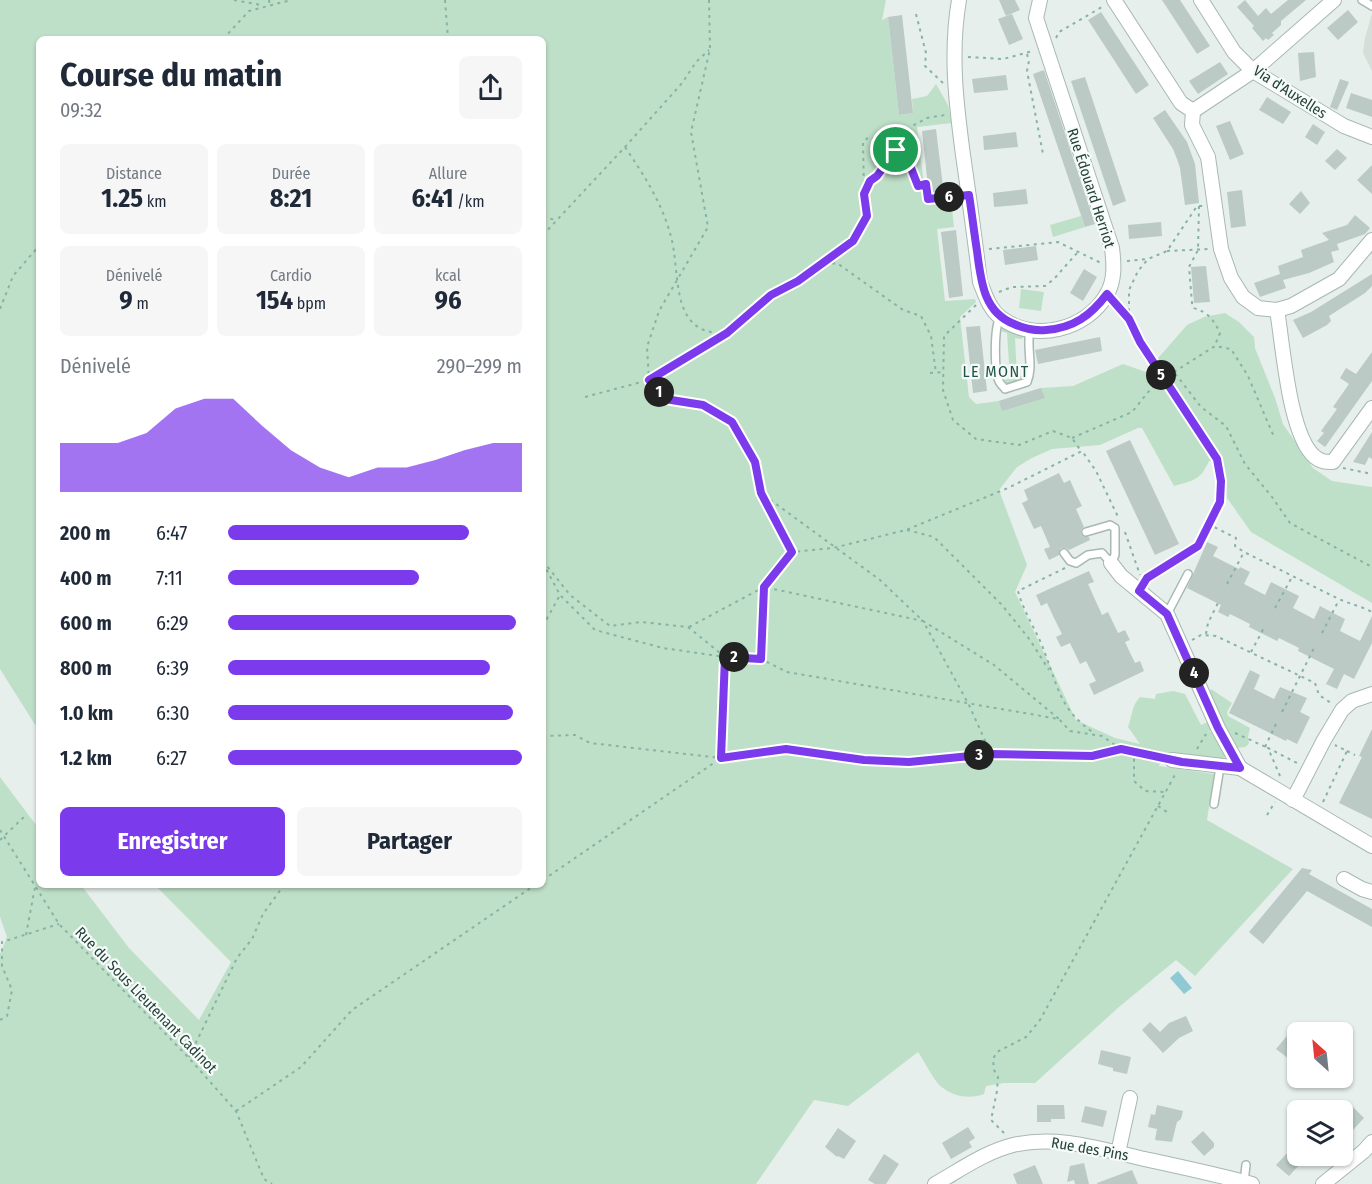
<!DOCTYPE html>
<html lang="fr">
<meta charset="utf-8">
<style>
body{margin:0;font-family:"Fira Sans Condensed",sans-serif;background:#f6f6f7;color:#1f2937;height:100vh;display:flex;flex-direction:column;font-size:22px;white-space:nowrap}
*{box-sizing:border-box;margin:0}
p{font-size:20px;color:#747a83}
.icon{flex:none;width:33px;height:33px;fill:none;stroke:currentColor;stroke-width:2;stroke-linecap:round;stroke-linejoin:round}
.map{position:relative;flex:1;overflow:hidden}
.drawer{position:absolute;left:36px;top:36px;width:510px;height:852px;display:flex;flex-direction:column;background:#fff;border-radius:9px;box-shadow:0 2px 4px #0004}
.drawer>*{flex:none}
.needle{width:39px;rotate:333deg}
.fabs{position:absolute;left:1287px;top:1022px;display:grid;gap:12px}
.fabs a{display:grid;place-items:center;width:66px;height:66px;border-radius:9px;background:#fff;box-shadow:0 2px 4px #0004;font-size:30px}
.pin{position:absolute;display:grid;place-items:center;width:51px;height:51px;color:#fff;margin:-26px;border:3px solid #fff;border-radius:50%;box-shadow:0 2px 6px #0007}
.km{position:absolute;width:30px;height:30px;margin:-15px;border-radius:50%;background:#222;color:#fff;font-size:16px;line-height:30px;text-align:center}
.round{display:grid;place-items:center;flex:none;width:63px;height:63px;border-radius:9px;background:#f6f6f7}
.overview{display:flex;align-items:center;justify-content:space-between;height:102px;padding:0 24px}
h1{font-size:33px;font-weight:700;line-height:45px}
.figures{display:grid;grid-template-columns:repeat(3,1fr);gap:9px;height:102px;padding:6px 24px}
.figures div{display:grid;align-content:center;border-radius:9px;background:#f6f6f7;text-align:center}
.figures b{font-size:26px;font-weight:700}
.figures small{font-size:16px;font-weight:400}
.figures p{font-size:16px}
.chart{height:168px;padding:12px 24px}
.chart p{display:flex;justify-content:space-between}
.chart svg{width:100%;height:108px;margin-top:6px;fill:#7c3aed;opacity:.7}
.primary-button{display:flex;gap:12px;margin-top:auto;padding:12px 24px}
.primary-button a{flex:1;height:69px;border-radius:9px;background:#7c3aed;color:#fff;font-size:24px;font-weight:700;line-height:69px;text-align:center}
.primary-button a+a{background:#f6f6f7;color:#1f2937}
ul{padding:0 24px;list-style:none;font-size:20px}
li{display:grid;grid-template-columns:96px 72px 1fr;align-items:center;height:45px}
li i{height:15px;border-radius:8px;background:#7c3aed}
.map>svg:first-child{display:block}
</style>
<div class="map">
<svg width="1372" height="1184" viewBox="0 0 1372 1184">
<rect width="100%" height="100%" fill="#e6efeb"/>
<polygon fill="#d4dfda" points="1372,13 1372,71 1363,53 1365,38"/>
<g fill="#bfe0c8">
<path d="M0 0H886L882 20 888 17 899 115 913 113 912 99 927 96 936 84 948 105 952 123 917 127 926 201 951 199 954 227 937 229 945 301 975 299 976 302 960 317 969 397 976 404 999 401 1041 388 1073 386 1123 364 1146 372 1187 325 1204 317 1225 313 1239 322 1254 337 1255 348 1275 398 1283 424 1313 468 1332 481 1372 487V603L1251 532 1227 498 1224 479 1216 461H1209C1200 481 1194 480 1174 486L1142 428H1138L1100 445 1052 449 1032 458 1017 467 999 490 1027 565 1015 592 1076 720 1115 738 1140 744 1128 727C1132 716 1132 705 1140 697L1155 699 1156 694 1173 691 1185 694 1201 725 1210 721 1213 729 1208 732 1214 731 1226 756 1221 760 1163 754 1159 766 1214 774 1207 820 1293 869 1195 976 1176 960 1119 1007 1035 1083H1004L986 1086 984 1094C971 1099 954 1097 943 1088 934 1082 925 1062 918 1052L848 1106 814 1100 756 1184H0V954L7 937 0 917V777L39 829V885H81L129 948 199 1020 231 962 155 885H543V39H39V731L0 669Z"/>
<polygon points="1081,216 1085,227 1053,237 1050,225"/>
<polygon points="1021,289 1044,292 1041,311 1019,308"/>
<polygon points="1002,327 1024,337 1021,339 1015,338 1017,375 1025,377 1008,385 1002,380 1010,379 1007,333 1001,331"/>
<polygon points="1211,689 1232,703 1227,712 1228,716 1250,728 1248,737 1249,744 1245,747 1237,748 1230,743 1209,693"/>
</g>
<polygon fill="#8ec9d4" points="1178,971 1192,988 1184,994 1170,978"/>
<g fill="#bbcac4">
<polygon points="999,0 1015,0 1020,10 1006,16"/>
<polygon points="1162,0 1180,0 1210,46 1197,54"/>
<polygon points="1245,0 1258,16 1266,8 1271,14 1288,0 1306,0 1281,21 1281,25 1272,33 1274,35 1268,40 1266,38 1263,41 1252,28 1254,26 1237,7"/>
<polygon points="1348,10 1358,22 1338,40 1327,28"/>
<polygon points="1101,12 1149,85 1136,94 1088,20"/>
<polygon points="1012,14 1023,39 1009,45 998,19"/>
<polygon points="902,15 913,113 899,115 888,17"/>
<polygon points="1314,52 1316,77 1300,81 1298,53"/>
<polygon points="1220,62 1228,74 1198,94 1189,81"/>
<polygon points="1044,70 1095,224 1085,227 1033,74"/>
<polygon points="1006,75 1008,90 974,93 972,79"/>
<polygon points="1085,77 1126,201 1113,206 1071,81"/>
<polygon points="1340,79 1349,82 1337,110 1330,107"/>
<polygon points="1351,93 1372,100 1372,117 1346,108"/>
<polygon points="1267,97 1291,112 1283,124 1259,110"/>
<polygon points="1165,110 1187,142 1195,164 1199,203 1185,205 1180,168 1177,159 1173,149 1153,118"/>
<polygon points="1230,121 1244,154 1230,160 1216,126"/>
<polygon points="1313,124 1325,132 1317,145 1305,137"/>
<polygon points="936,129 944,195 929,196 922,131"/>
<polygon points="1016,132 1018,147 984,150 983,136"/>
<polygon points="1337,149 1347,158 1335,170 1325,161"/>
<polygon points="1372,165 1372,194 1357,180"/>
<polygon points="1026,189 1028,204 994,207 993,193"/>
<polygon points="1242,190 1246,226 1231,228 1227,192"/>
<polygon points="1301,191 1310,203 1300,214 1289,204"/>
<polygon points="1355,215 1370,228 1365,234 1337,244 1339,250 1331,252 1334,262 1309,273 1283,280 1286,288 1260,297 1254,283 1280,274 1278,266 1303,257 1301,250 1329,240 1322,233 1347,225"/>
<polygon points="1161,222 1162,236 1129,239 1128,225"/>
<polygon points="956,230 963,296 949,298 941,232"/>
<polygon points="1036,246 1038,260 1005,265 1003,250"/>
<polygon points="1206,266 1210,302 1194,303 1191,267"/>
<polygon points="1084,269 1097,277 1083,301 1070,293"/>
<polygon points="1372,274 1372,286 1365,293 1329,316 1331,321 1327,325 1303,338 1293,320 1311,312"/>
<polygon points="980,326 987,391 973,393 966,327"/>
<polygon points="1100,337 1102,351 1038,364 1035,350"/>
<polygon points="1372,352 1372,381 1325,447 1317,441 1324,433 1321,431 1337,409 1333,407 1349,384 1340,378 1346,368 1356,374"/>
<polygon points="1041,388 1045,398 1002,411 999,401"/>
<polygon points="1372,432 1372,459 1369,457 1365,465 1353,462"/>
<polygon points="1130,440 1179,544 1155,555 1106,451"/>
<polygon points="1059,473 1064,483 1070,480 1077,496 1082,506 1076,509 1084,527 1081,530 1081,534 1084,537 1089,537 1090,540 1069,550 1066,548 1061,548 1059,555 1049,560 1044,549 1050,547 1041,526 1034,529 1022,503 1028,500 1024,490"/>
<polygon points="1207,542 1218,547 1213,556 1239,569 1240,567 1250,572 1244,584 1265,595 1271,582 1299,596 1293,608 1314,619 1320,606 1337,615 1345,619 1340,631 1360,641 1372,616 1372,643 1354,679 1344,674 1337,689 1326,684 1334,669 1298,651 1299,648 1279,638 1277,641 1249,627 1250,624 1230,614 1228,617 1218,612 1221,605 1187,588"/>
<polygon points="1089,571 1094,582 1088,584 1102,615 1108,612 1118,633 1125,630 1130,640 1125,642 1135,663 1140,661 1144,671 1094,695 1089,684 1096,681 1086,661 1080,664 1070,643 1061,647 1056,637 1062,634 1054,618 1047,603 1041,606 1036,595"/>
<polygon points="1250,670 1260,675 1254,689 1274,699 1280,687 1307,698 1300,712 1310,717 1297,744 1287,739 1286,741 1229,713"/>
<polygon points="1372,729 1372,819 1339,803 1362,757 1359,756"/>
<polygon points="1302,868 1312,870 1309,874 1372,909 1372,927 1307,891 1263,944 1249,932"/>
<polygon points="1186,1016 1193,1031 1179,1038 1163,1053 1142,1030 1150,1022 1160,1032 1169,1023"/>
<polygon points="1291,1031 1298,1037 1298,1066 1276,1049"/>
<polygon points="1101,1050 1131,1057 1127,1074 1113,1071 1113,1068 1098,1064"/>
<polygon points="1350,1104 1364,1118 1353,1130 1342,1120 1342,1112"/>
<polygon points="1037,1105 1064,1105 1065,1119 1051,1119 1051,1122 1037,1122"/>
<polygon points="1157,1105 1183,1111 1181,1119 1177,1122 1172,1142 1155,1140 1157,1129 1148,1127 1151,1114 1155,1115"/>
<polygon points="1085,1106 1107,1111 1103,1127 1081,1122"/>
<polygon points="968,1127 975,1138 969,1142 972,1147 951,1159 942,1143"/>
<polygon points="838,1128 856,1141 844,1159 838,1156 837,1157 825,1147"/>
<polygon points="1203,1131 1214,1143 1214,1147 1204,1156 1191,1142"/>
<polygon points="1290,1150 1302,1162 1289,1176 1276,1165"/>
<polygon points="884,1154 899,1164 886,1184 875,1184 868,1180"/>
<polygon points="1084,1163 1089,1184 1075,1184 1074,1180 1067,1182 1070,1166"/>
<polygon points="1035,1165 1043,1184 1017,1184 1013,1174"/>
<polygon points="1132,1170 1138,1184 1097,1184 1097,1183"/>
</g>
<g fill="none" stroke-linecap="round" stroke-linejoin="round">
<g stroke="#a8b8b2" stroke-width="10">
<g id="lane">
<polyline points="1362,0 1372,6"/>
<path d="M1000 318C994 327 994 370 999 381 999 383 1004 387 1005 389L1027 382C1034 366 1026 347 1030 330"/>
<polyline points="1064,553 1070,561 1076,563 1088,555 1102,553 1111,563 1115,555 1115,528 1110,525 1086,532"/>
<polyline points="1167,614 1188,574"/>
<polyline points="1214,804 1220,767"/>
<polyline points="1244,1182 1246,1165"/>
</g>
</g>
<g stroke="#a8b8b2" stroke-width="16">
<g id="street">
<path d="M959 0C950 52 956 103 963 155 969 197 975 239 980 282 985 294 989 309 1001 318 1034 343 1087 330 1107 294 1115 280 1114 264 1112 248L1036 18 1040 0"/>
<polyline points="1114,0 1181,103 1193,111"/>
<polyline points="1201,0 1234,52 1253,71 1344,126 1372,137"/>
<polyline points="1193,111 1192,125 1208,157 1221,249 1231,278 1243,297 1258,308 1277,310 1291,306 1339,279 1372,240"/>
<polyline points="1193,111 1253,71 1334,0"/>
<path d="M1277 310C1283 345 1289 436 1315 457 1321 462 1326 462 1333 462L1372 408"/>
<polyline points="1111,563 1121,576 1167,614 1218,728 1240,768 1372,846"/>
<polyline points="1172,760 1240,768"/>
<polyline points="1293,800 1324,740 1342,710 1352,701 1372,694"/>
<polyline points="1344,879 1362,889 1372,892"/>
<polyline points="1118,1153 1130,1098"/>
<path d="M935 1184C960 1170 985 1152 1013 1145 1056 1135 1097 1148 1140 1158 1177 1166 1215 1174 1252 1184"/>
<polyline points="1323,1184 1364,1151 1372,1142"/>
</g>
</g>
<g stroke="#86b3a5" stroke-width="2" stroke-dasharray="3 4.5" stroke-linecap="butt">
<polyline points="234,0 261,5"/>
<polyline points="269,0 270,7"/>
<polyline points="445,0 448,39"/>
<polyline points="709,0 710,49 691,132 708,227 659,311 647,347 649,380 665,399 703,405 732,422 755,462 761,493 880,580 923,621 994,665 1059,719"/>
<polyline points="916,14 926,53 925,66 943,83"/>
<polyline points="1056,38 1059,32 1102,7"/>
<polyline points="223,39 249,11 291,0"/>
<polyline points="1027,54 1029,61 1027,71 1043,154"/>
<polyline points="968,57 1003,59 1033,51"/>
<path d="M625 147C643 174 661 201 670 233 682 271 667 336 726 333"/>
<path d="M864 191 863 142 869 137C900 152 905 152 918 185L926 184 928 199 955 197"/>
<path d="M1199 206 1198 250 1189 267 1192 303 1193 308C1207 311 1214 320 1220 333L1215 345"/>
<polyline points="543,217 556,220"/>
<polyline points="543,235 625,147 683,82 696,62 709,50"/>
<polyline points="989,249 1058,242 1101,263"/>
<polyline points="1167,251 1209,249"/>
<polyline points="1127,261 1148,259"/>
<polyline points="825,265 837,263 903,310 921,316 931,336 936,373"/>
<polyline points="999,292 1012,287 1045,286 1054,279 1077,253"/>
<polyline points="1115,303 1129,319 1140,342 1217,459 1221,481 1220,502 1199,546 1147,578 1145,581"/>
<polyline points="976,305 944,336 943,390 953,420 976,439 1019,445 1053,431 1072,438 1081,451"/>
<polyline points="0,309 13,276 39,246"/>
<polyline points="1129,319 1129,290 1138,271 1148,259 1167,251 1197,206 1203,206"/>
<polyline points="1174,372 1215,346 1231,349 1248,376 1274,437"/>
<polyline points="930,373 944,372"/>
<polyline points="585,397 649,380 727,333 771,295 798,281 822,266 853,241 867,216 864,194 870,181 877,176 914,125 927,118 945,115"/>
<polyline points="1072,438 1132,412 1162,375 1174,372 1201,407 1226,426 1245,464 1272,497 1290,523 1372,567"/>
<polyline points="1343,468 1372,474"/>
<polyline points="762,496 792,552"/>
<path d="M1208 524 1236 538 1235 546 1244 552C1275 567 1306 583 1337 598 1349 604 1361 606 1372 612"/>
<polyline points="907,530 934,537 1002,605 1030,640 1049,670"/>
<polyline points="1125,532 1140,575"/>
<polyline points="543,561 570,595 610,626 641,622 688,627 725,657 761,659 787,672 1059,719 1070,731 1102,736 1121,749"/>
<polyline points="543,563 560,595 595,630 663,648 725,657 721,758"/>
<path d="M1065 568 1018 591C1024 614 1039 634 1046 656 1059 691 1061 710 1094 733"/>
<polyline points="1227,584 1244,552"/>
<polyline points="1275,608 1292,577"/>
<polyline points="543,626 560,595"/>
<polyline points="689,627 764,587 792,552 833,548 906,530 1008,488 1082,451 1096,471 1119,519"/>
<polyline points="1322,633 1339,600"/>
<polyline points="1206,634 1208,623 1219,601"/>
<polyline points="1192,640 1201,635 1216,636 1315,683 1319,695 1331,703"/>
<polyline points="1251,652 1265,626"/>
<polyline points="761,659 764,587 923,621 969,705 991,754"/>
<polyline points="1282,712 1314,648"/>
<polyline points="1235,733 1268,748"/>
<polyline points="543,736 575,735 590,743 721,758 786,749 865,760 910,762 991,754 1092,756 1121,749 1161,757"/>
<polyline points="1265,747 1276,724"/>
<polyline points="1197,749 1206,734"/>
<polyline points="1347,751 1355,755"/>
<polyline points="1138,753 1134,757 1134,781 1145,791 1166,792"/>
<polyline points="1280,776 1268,748 1297,763"/>
<polyline points="1323,802 1347,751 1335,745"/>
<polyline points="1158,806 1170,814"/>
<polyline points="1267,815 1275,802"/>
<polyline points="0,830 59,924 188,1057 236,1111 264,1179 272,1184"/>
<polyline points="0,840 27,814"/>
<polyline points="543,880 721,758"/>
<polyline points="26,935 35,887"/>
<polyline points="0,1020 7,1016 12,990 2,966 2,942 59,924"/>
<polyline points="189,1057 237,958 252,939 263,914 284,885"/>
<polyline points="236,1111 301,1067 352,1010 535,885"/>
<polyline points="1004,1133 991,1120 997,1091 998,1077 994,1070 993,1059 997,1052 1026,1037 1040,1020 1176,773"/>
</g>
<use href="#lane" stroke="#fff" stroke-width="7"/>
<use href="#street" stroke="#fff" stroke-width="14"/>
</g>
<g fill="none" stroke-linecap="round" stroke-linejoin="round">
<g stroke="#fff" stroke-width="12">
<path id="route" d="M896 150 909 163 918 186 926 184 928 199 969 195C972 214 974 232 977 251 981 280 983 312 1014 324 1025 329 1035 331 1046 330 1074 328 1091 315 1107 294L1129 319 1140 342 1217 459 1221 481 1220 502 1198 546 1147 578 1139 591 1167 614 1218 728 1240 768 1182 762 1121 749 1092 756 991 754 909 762 864 760 786 749 721 758 725 657 761 659 764 587 792 552 761 493 755 462 732 422 703 405 665 399 649 380 727 333 771 295 798 281 853 241 867 216 864 194 870 181 877 176Z"/>
</g>
<use href="#route" stroke="#7c3aed" stroke-width="8"/>
</g>
<g text-anchor="middle" dominant-baseline="central" stroke-width="4.5" stroke-linejoin="round" paint-order="stroke">
<g font-size="15" fill="#24423a" stroke="#f7fbf9">
<text transform="translate(1290 92) rotate(33)">Via d'Auxelles</text>
<text transform="translate(1091 188) rotate(72)">Rue Édouard Herriot</text>
<text transform="translate(146 1000) rotate(46)">Rue du Sous Lieutenant Cadinot</text>
<text transform="translate(1090 1149) rotate(10)">Rue des Pins</text>
</g>
<g font-size="16" letter-spacing="1.5" fill="#1f5548" stroke="#f7fbf9">
<text x="996" y="371">LE MONT</text>
</g>
</g>
</svg>
<div class="fabs">
<a><svg class="needle" viewBox="-14 -14 28 28"><path d="M0-13l5 13h-10z" fill="#e53935"/><path d="M0 13l5-13h-10z" fill="#747a83"/></svg></a>
<a><svg class="icon" aria-label="layers" viewBox="0 0 24 24"><path d="M12 4l9 5-9 5-9-5zM3 14l9 5 9-5"/></svg></a>
</div>
<div class="pin" style="left:896px;top:150px;background:#1e9e55"><svg class="icon" aria-label="arrive" viewBox="0 0 24 24"><path d="M6 21V4h12l-3 4 3 4H6"/></svg></div>
<b class="km" style="left:659px;top:392px">1</b>
<b class="km" style="left:734px;top:657px">2</b>
<b class="km" style="left:979px;top:755px">3</b>
<b class="km" style="left:1194px;top:673px">4</b>
<b class="km" style="left:1161px;top:375px">5</b>
<b class="km" style="left:949px;top:197px">6</b>
<section class="drawer">
<div class="overview"><div><h1>Course du matin</h1><p>09:32</p></div><a class="round"><svg class="icon" aria-label="share" viewBox="0 0 24 24"><path d="M12 15V3M7 8l5-5 5 5M5 13v7h14v-7"/></svg></a></div>
<div class="figures">
<div><p>Distance</p><b>1.25<small> km</small></b></div>
<div><p>Durée</p><b>8:21</b></div>
<div><p>Allure</p><b>6:41<small> /km</small></b></div>
</div>
<div class="figures">
<div><p>Dénivelé</p><b>9<small> m</small></b></div>
<div><p>Cardio</p><b>154<small> bpm</small></b></div>
<div><p>kcal</p><b>96</b></div>
</div>
<div class="chart"><p><span>Dénivelé</span>290–299 m</p>
<svg viewBox="0 0 160 44" preserveAspectRatio="none"><path d="M0 44V24L10 24L20 24L30 20L40 10L50 6L60 6L70 17L80 27L90 34L100 38L110 34L120 34L130 31L140 27L150 24L160 24V44z"/></svg>
</div>
<ul>
<li><b>200 m</b>6:47<i style="width:82%"></i></li>
<li><b>400 m</b>7:11<i style="width:65%"></i></li>
<li><b>600 m</b>6:29<i style="width:98%"></i></li>
<li><b>800 m</b>6:39<i style="width:89%"></i></li>
<li><b>1.0 km</b>6:30<i style="width:97%"></i></li>
<li><b>1.2 km</b>6:27<i style="width:100%"></i></li>
</ul>
<div class="primary-button"><a>Enregistrer</a><a>Partager</a></div>
</section>
</div>
